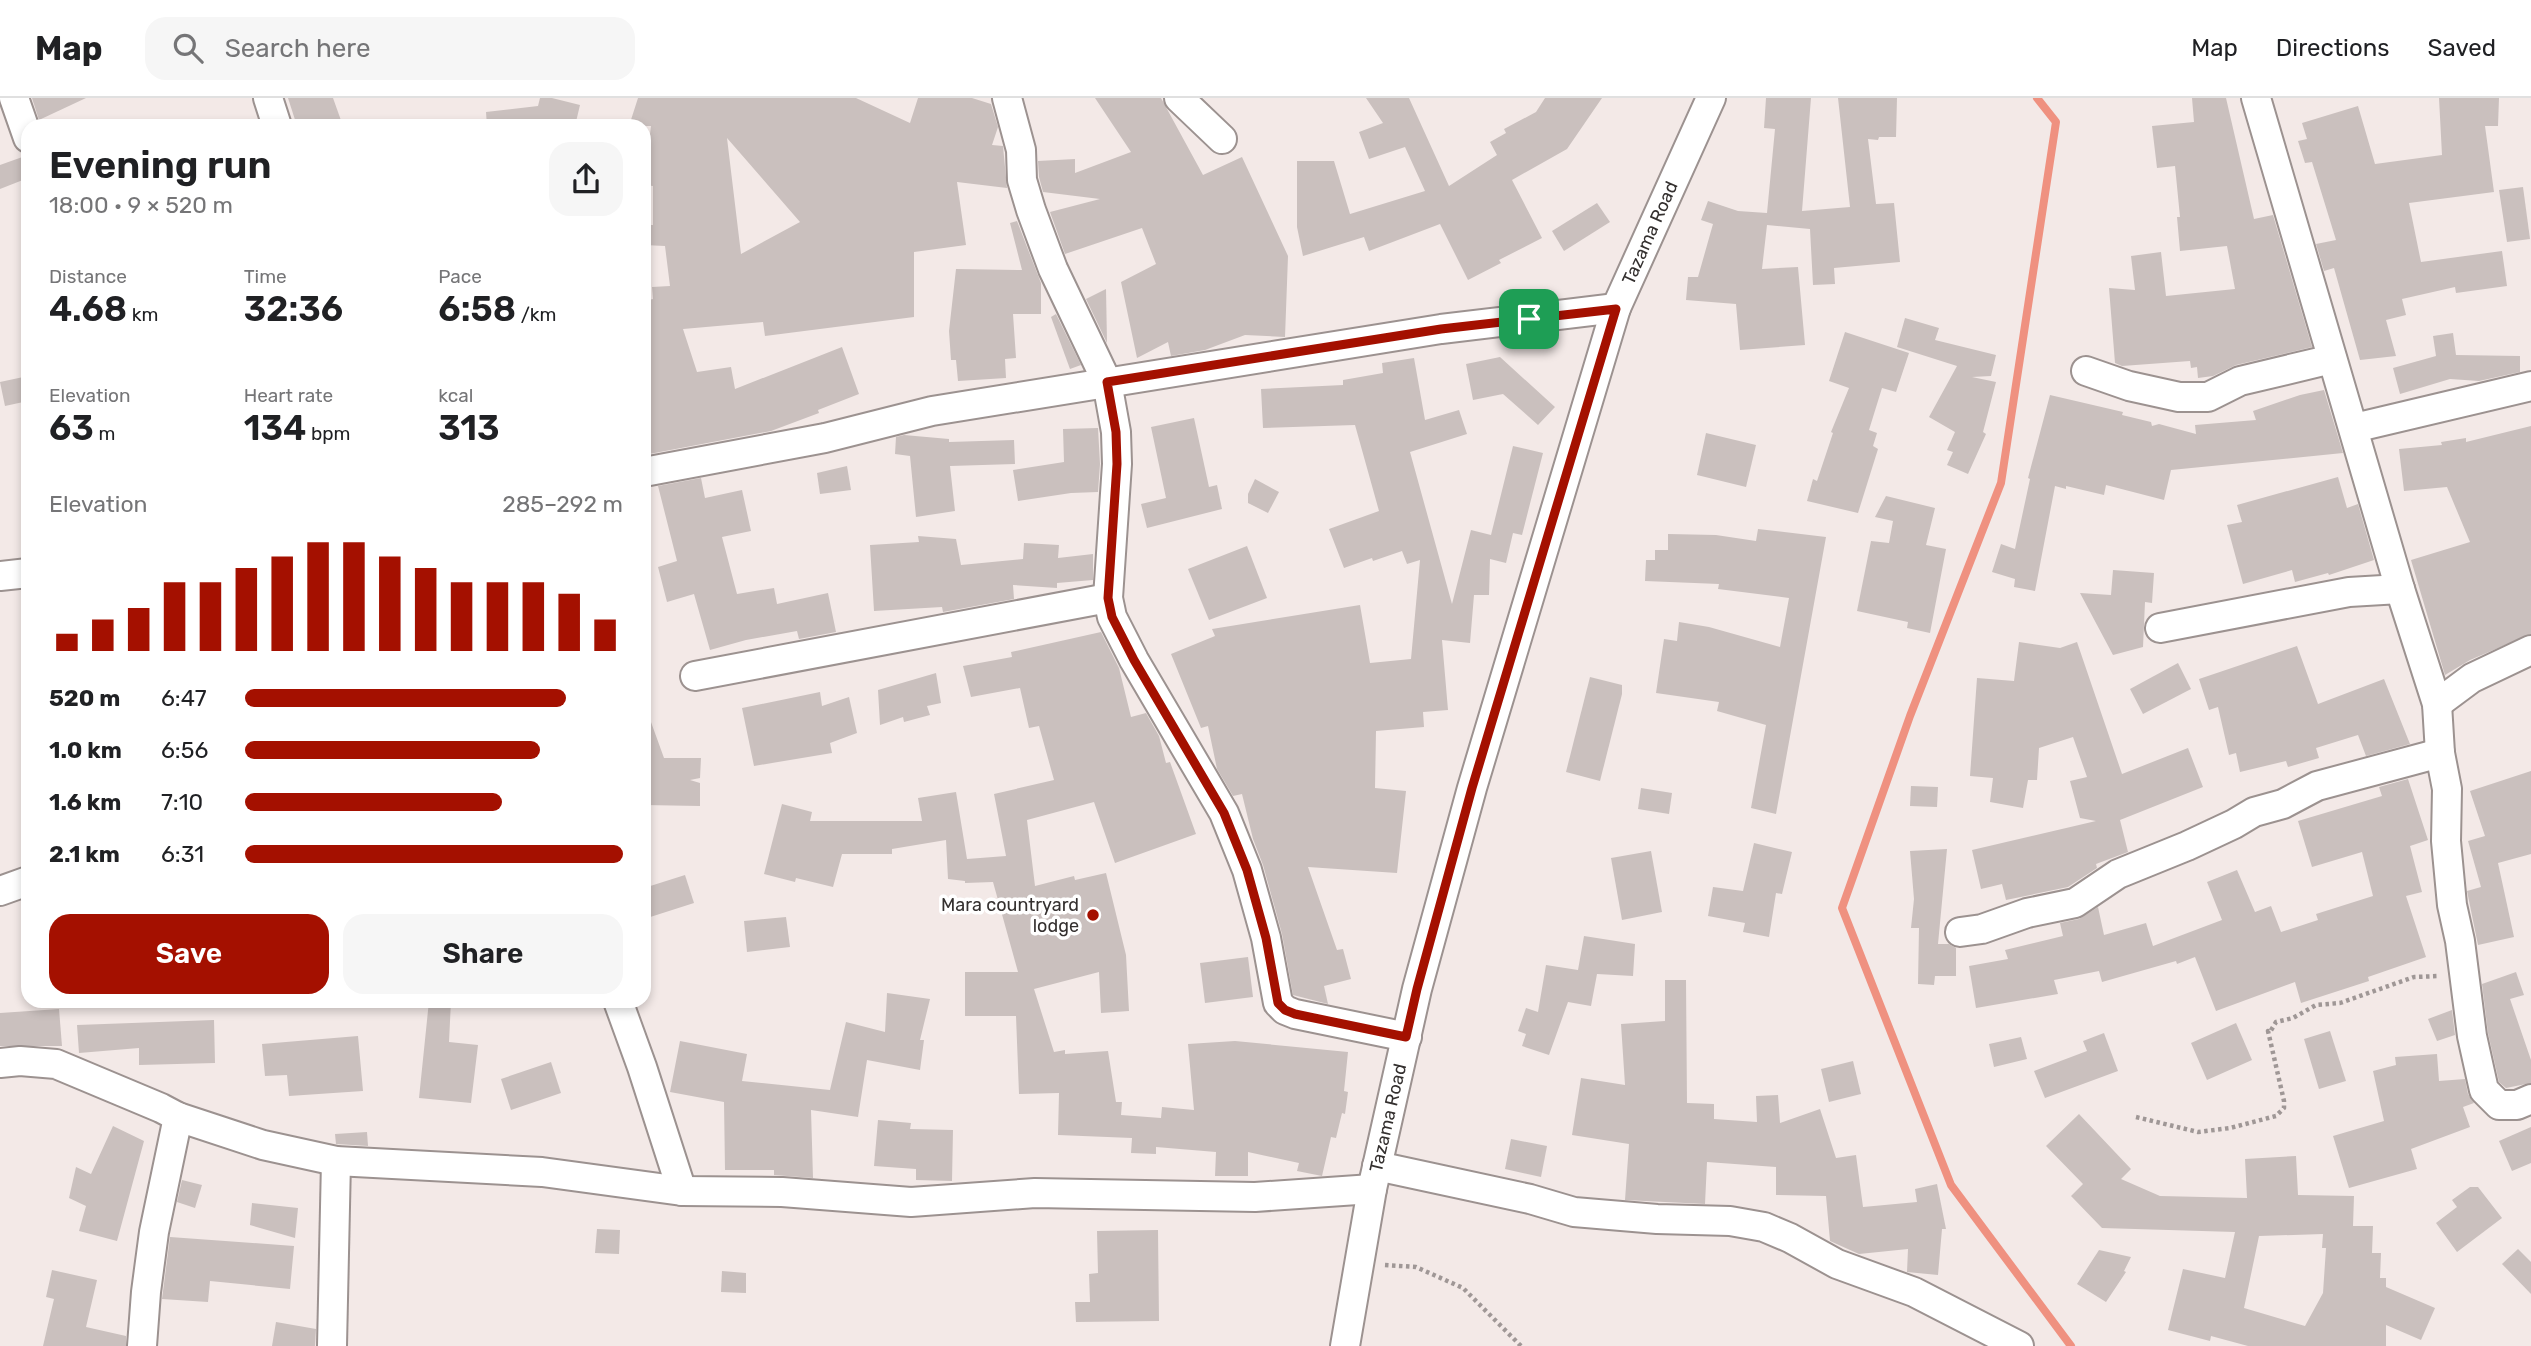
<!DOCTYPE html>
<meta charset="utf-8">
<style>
body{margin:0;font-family:Rubik,sans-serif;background:#f6f6f6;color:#202124;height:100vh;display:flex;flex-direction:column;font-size:26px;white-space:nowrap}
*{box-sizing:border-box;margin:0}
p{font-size:23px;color:#757577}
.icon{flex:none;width:38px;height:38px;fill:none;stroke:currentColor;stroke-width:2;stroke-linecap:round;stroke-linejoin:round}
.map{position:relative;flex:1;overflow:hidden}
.details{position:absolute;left:21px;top:21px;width:630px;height:889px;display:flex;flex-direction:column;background:#fff;border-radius:21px;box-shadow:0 4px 10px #0003}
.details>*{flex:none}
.pin{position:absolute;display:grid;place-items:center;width:60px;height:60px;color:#fff;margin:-30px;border-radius:14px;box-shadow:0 4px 10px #0006}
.round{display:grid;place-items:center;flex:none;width:74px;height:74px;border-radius:21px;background:#f6f6f6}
.head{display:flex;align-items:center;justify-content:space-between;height:119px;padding:0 28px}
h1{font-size:38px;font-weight:600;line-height:52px}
.metrics{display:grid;grid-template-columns:repeat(3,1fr);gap:10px;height:119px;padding:7px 28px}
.metrics div{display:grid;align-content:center}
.metrics b{font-size:35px;font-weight:600}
.metrics small{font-size:19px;font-weight:400}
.metrics p{font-size:19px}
.chart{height:196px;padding:14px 28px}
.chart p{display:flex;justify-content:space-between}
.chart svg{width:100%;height:126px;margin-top:7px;stroke:#a41000;stroke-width:6}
.action{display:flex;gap:14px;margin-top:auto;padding:14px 28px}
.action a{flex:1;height:80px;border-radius:21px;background:#a41000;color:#fff;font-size:28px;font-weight:600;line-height:80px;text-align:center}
.action a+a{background:#f6f6f6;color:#202124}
ul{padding:0 28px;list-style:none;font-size:23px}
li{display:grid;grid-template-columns:112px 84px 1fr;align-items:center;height:52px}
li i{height:18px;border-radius:9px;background:#a41000}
header{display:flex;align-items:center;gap:42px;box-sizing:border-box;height:98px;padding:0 35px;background:#fff;border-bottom:2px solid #e0e0e0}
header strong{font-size:33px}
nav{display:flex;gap:38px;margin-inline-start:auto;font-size:24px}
.search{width:490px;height:63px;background:#f6f6f6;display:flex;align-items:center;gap:18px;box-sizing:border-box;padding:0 24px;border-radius:21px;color:#757577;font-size:26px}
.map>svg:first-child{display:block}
</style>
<header>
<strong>Map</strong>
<div class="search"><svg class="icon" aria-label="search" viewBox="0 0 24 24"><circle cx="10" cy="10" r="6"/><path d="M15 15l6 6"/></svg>Search here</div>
<nav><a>Map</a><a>Directions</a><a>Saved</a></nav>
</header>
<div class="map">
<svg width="2531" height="1248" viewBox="0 0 2531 1248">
<rect width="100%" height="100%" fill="#f3e9e7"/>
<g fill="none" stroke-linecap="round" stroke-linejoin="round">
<polyline stroke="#ef9180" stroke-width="8" points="2037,0 2056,24 2001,385 1910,618 1842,810 1951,1087 2071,1248"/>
</g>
<g fill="#cac0be" fill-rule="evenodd">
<polygon points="32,0 86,0 39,22"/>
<polygon points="288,0 333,0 343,28 297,28"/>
<polygon points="540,0 552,0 580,7 575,28 487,28 486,14 538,8"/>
<path d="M638 0H856L910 25 918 0H972L991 6 998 29 992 47 1003 48 1007 90 957 84 966 147 914 154V219L765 238 763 224 683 231 697 274 731 269 735 291 842 249 859 296 818 312 819 315 771 333 644 357V203L653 201 652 189 670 188 665 148 644 147V127H653V88L644 87 651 28H629ZM727 40 800 124 741 156Z"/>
<polygon points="1095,0 1161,0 1203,77 1242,59 1288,158 1285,239 1245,237 1205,252 1171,258 1168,244 1137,260 1121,184 1156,166 1142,130 1065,156 1050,114 1100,101 1043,94 1039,79 1038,63 1075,61 1075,75 1131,54"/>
<polygon points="1366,0 1409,0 1449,88 1497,57 1490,44 1506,35 1504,31 1536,14 1545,0 1602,0 1567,51 1512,82 1542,140 1499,162 1501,165 1468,182 1440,126 1369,153 1364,139 1303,158 1297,129 1297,63 1334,63 1350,116 1425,93 1405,49 1369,61 1359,34 1383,25"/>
<polygon points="1766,0 1811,0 1802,113 1850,109 1838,0 1897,0 1896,39 1879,39 1878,42 1868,41 1876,106 1894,105 1900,164 1834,170 1835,186 1813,187 1810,131 1767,127 1762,171 1798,169 1805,247 1740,252 1736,206 1686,202 1688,179 1698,179 1713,126 1701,122 1708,103 1738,113 1767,115 1775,31 1764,30"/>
<polygon points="2192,0 2226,0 2254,121 2273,117 2312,249 2236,267 2213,278 2198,280 2197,269 2191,270 2190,263 2122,268 2115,265 2109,190 2135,192 2131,158 2161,154 2166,198 2235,191 2227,148 2180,153 2177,119 2180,119 2175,68 2157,70 2152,28 2194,24"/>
<polygon points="2439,0 2499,0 2498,28 2485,28 2494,94 2409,105 2421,164 2502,153 2507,188 2456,195 2455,189 2402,201 2406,217 2386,222 2396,258 2360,262 2334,170 2324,173 2316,146 2336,142 2312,64 2305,65 2298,43 2307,41 2302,25 2358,8 2375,66 2442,57"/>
<polygon points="28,57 28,80 0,91 0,67"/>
<polygon points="2523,89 2530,141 2507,144 2499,92"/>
<polygon points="1597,105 1610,124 1564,153 1552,133"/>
<polygon points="1017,123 1041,185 1041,216 1013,216 1016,260 1005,261 1006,280 958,283 956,262 951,262 949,233 956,171 1022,172 1010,125"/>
<polygon points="1106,191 1107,245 1086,201"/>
<polygon points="1056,216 1081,267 1070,271 1051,219"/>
<polygon points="1905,220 1939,230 1935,242 1996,257 1991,278 1972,279 1996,284 1983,334 1986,336 1968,376 1947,367 1953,354 1947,352 1955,334 1929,319 1957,268 1897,249"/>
<polygon points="1845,234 1909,255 1896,294 1882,290 1869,332 1877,335 1873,348 1878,351 1858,415 1807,403 1813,381 1817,383 1833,335 1831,334 1849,290 1829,283"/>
<polygon points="2453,235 2456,257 2520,258 2520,274 2479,283 2450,281 2400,296 2393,270 2436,258 2433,238"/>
<polygon points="1500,259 1555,309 1538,327 1503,296 1473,302 1466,266"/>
<polygon points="1414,260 1425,322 1459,312 1467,336 1410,354 1452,506 1471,432 1491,437 1513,348 1543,355 1522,437 1513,435 1506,465 1490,461 1489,497 1474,497 1470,545 1442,542 1448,612 1423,614 1424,629 1376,633 1375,690 1406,693 1397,775 1308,769 1337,852 1343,851 1351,881 1324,888 1328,906 1293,897 1282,836 1263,767 1253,741 1242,696 1233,698 1217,671 1208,628 1201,630 1171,556 1215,538 1212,531 1360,507 1370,565 1411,561 1420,462 1407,466 1402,453 1373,463 1372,460 1344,470 1329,431 1379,413 1355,327 1263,330 1261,291 1343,287 1343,282 1383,275 1382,265"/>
<polygon points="28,278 28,303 5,308 0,284"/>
<polygon points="2324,292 2343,355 2171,372 2164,402 2106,387 2104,397 2066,388 2066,391 2055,388 2035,493 2014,489 2015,481 1992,474 2001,446 2015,451 2030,381 2028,380 2050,297 2123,314 2122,317 2151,324 2152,328 2159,326 2196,336 2195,327 2256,322 2253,313 2300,297"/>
<polygon points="1194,320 1209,389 1217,387 1222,411 1147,430 1141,406 1166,400 1151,329"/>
<polygon points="2531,328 2531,536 2470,562 2445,577 2411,462 2470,444 2447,389 2404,393 2399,351 2442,347 2441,344 2466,340 2466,344"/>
<polygon points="1098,330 1100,366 1098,394 1071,395 1018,403 1013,372 1064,364 1063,331"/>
<polygon points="1706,335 1756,347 1746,389 1697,377"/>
<polygon points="904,337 949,341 949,344 1014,342 1015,366 950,368 955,413 916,419 910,358 895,356 896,339"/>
<polygon points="847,368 851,392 820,396 817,375"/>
<polygon points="2338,379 2347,410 2358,406 2374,462 2329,477 2328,475 2295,484 2292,472 2243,486 2227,427 2242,424 2237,407"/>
<polygon points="701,380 705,400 742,392 751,433 722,439 737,496 774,490 777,506 828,495 836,534 799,541 797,533 746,542 710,552 694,496 667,504 658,469 677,463 658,388"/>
<polygon points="1255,381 1279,394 1268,415 1248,405 1248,396"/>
<polygon points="1886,398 1935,410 1926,447 1946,451 1930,535 1907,530 1908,524 1857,513 1871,443 1889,445 1893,423 1875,419"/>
<polygon points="1758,431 1826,439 1776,716 1751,710 1766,627 1717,613 1719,604 1656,595 1664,541 1677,543 1679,524 1709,529 1780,549 1789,500 1718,491 1719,486 1645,483 1646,462 1655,462 1655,452 1668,452 1668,436 1716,437 1756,443"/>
<polygon points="918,438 956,441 961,467 1023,461 1024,445 1059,447 1058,460 1093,456 1093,482 1057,485 1057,490 1013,487 1014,501 943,514 942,509 874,513 870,447 919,444"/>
<polygon points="1247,448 1267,500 1209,522 1188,471"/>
<polygon points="2113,472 2154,475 2152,505 2145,504 2143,549 2113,557 2080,495 2111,497"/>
<polygon points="1101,534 1119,570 1131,619 1146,615 1159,638 1166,665 1170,664 1196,736 1115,765 1094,704 1027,722 1035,788 1074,778 1075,782 1106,775 1126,857 1129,913 1101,915 1099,874 1034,891 1054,954 1065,952 1065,956 1108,953 1116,1004 1122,1004 1121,1017 1161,1020 1162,1009 1194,1012 1188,946 1235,943 1348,954 1344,993 1348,994 1345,1016 1342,1015 1336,1040 1331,1039 1322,1078 1297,1073 1299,1065 1248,1054 1248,1078 1215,1078 1216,1054 1156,1049 1156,1056 1131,1055 1132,1040 1058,1037 1059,995 1019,996 1016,918 965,918 965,874 1018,874 993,784 965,785 965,783 948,781 946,742 892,751 892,756 842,756 833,789 796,780 795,784 764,776 782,706 812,714 810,723 922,723 918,700 956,694 967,761 1006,758 994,696 1054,682 1039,628 1029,630 1020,590 971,599 963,568 1012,559 1011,554"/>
<polygon points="2019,544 2060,550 2077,544 2122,676 2188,650 2203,689 2120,722 2128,754 2096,766 2097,770 2068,789 2006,802 2002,786 1981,791 1972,752 2096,723 2080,720 2070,683 2087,679 2073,639 2039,650 2037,682 2028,682 2023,710 1990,704 1993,680 1970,678 1977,580 2014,583"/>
<polygon points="2297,548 2318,606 2384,581 2410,646 2366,658 2358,637 2316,650 2319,660 2288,669 2286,663 2240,674 2236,655 2229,657 2218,609 2209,612 2199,581"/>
<polygon points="2178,565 2191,591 2143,616 2130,591"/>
<polygon points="936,575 941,605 927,608 930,617 904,624 903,619 880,627 878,592"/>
<polygon points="1590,579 1622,587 1622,596 1600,683 1566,674"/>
<polygon points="820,594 822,608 849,599 857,635 830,645 832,655 754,668 742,610"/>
<polygon points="644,613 647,613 664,660 701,660 700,680 690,682 700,685 700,708 644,707"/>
<polygon points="2531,673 2531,756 2498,765 2514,839 2478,847 2467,793 2481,789 2468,743 2485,738 2470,693"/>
<polygon points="2408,681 2428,742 2410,748 2422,794 2406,798 2426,859 2368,879 2369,883 2301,905 2295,884 2216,913 2195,859 2177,866 2176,863 2102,884 2099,873 2054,882 2058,896 1976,910 1969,868 2008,861 2005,852 2063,838 2060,825 2079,821 2098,809 2104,837 2146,825 2153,848 2222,822 2207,784 2237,772 2255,814 2271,808 2281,834 2318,822 2316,816 2373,798 2362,754 2312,769 2298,723 2382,698 2379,689"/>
<polygon points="1911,688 1938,689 1937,709 1910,708"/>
<polygon points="1641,690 1672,695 1669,716 1638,711"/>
<polygon points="1754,745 1792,754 1782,796 1776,795 1769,839 1743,834 1745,825 1708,818 1713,789 1743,793"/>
<polygon points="1947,751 1938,846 1949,846 1956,850 1956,878 1935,878 1934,887 1918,886 1919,830 1911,830 1914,801 1910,753"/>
<polygon points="1651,753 1662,814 1622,822 1611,760"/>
<polygon points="685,777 694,805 644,821 644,790"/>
<polygon points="786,819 790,849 747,854 744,823"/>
<polygon points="1584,838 1635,846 1633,878 1597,876 1591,908 1568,904 1549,957 1522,948 1526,936 1518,933 1526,910 1538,914 1546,867 1578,872"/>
<polygon points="1248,859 1253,899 1205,905 1200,865"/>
<polygon points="2516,874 2524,897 2510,901 2531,962 2531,985 2506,990 2499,984 2488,935 2482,886"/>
<polygon points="1665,882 1686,882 1687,1005 1714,1006 1714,1021 1757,1024 1756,998 1778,997 1780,1025 1820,1011 1836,1060 1856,1057 1863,1109 1917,1104 1915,1091 1937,1086 1946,1131 1942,1131 1938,1177 1907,1174 1908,1151 1859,1156 1830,1143 1826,1098 1776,1097 1776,1069 1707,1064 1705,1106 1625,1102 1629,1046 1572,1037 1581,980 1625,987 1621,926 1665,923"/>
<polygon points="887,895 930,901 920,942 924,942 920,972 867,962 858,1019 811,1012 813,1080 774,1077 774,1072 725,1072 724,1004 670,994 680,943 747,956 742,983 830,992 846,924 885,934"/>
<polygon points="429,903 451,903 449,944 478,947 471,1005 419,1000"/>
<polygon points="59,911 62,948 0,948 0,915"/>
<polygon points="2452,912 2455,937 2437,943 2428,921"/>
<polygon points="214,922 215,965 139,967 139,950 79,955 77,927"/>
<polygon points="2236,925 2252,962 2207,982 2191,945"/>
<polygon points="2330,933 2346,983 2319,991 2304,941"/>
<polygon points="2104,935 2118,973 2045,1000 2034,973 2087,953 2083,943"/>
<polygon points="358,938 363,993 289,998 287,977 265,978 262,946"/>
<polygon points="2021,939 2027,961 1994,969 1989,946"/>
<polygon points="2437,956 2439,983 2465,981 2468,996 2474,1005 2463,1009 2470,1029 2411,1051 2417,1071 2349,1090 2333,1038 2384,1023 2373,973 2396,967 2395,959"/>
<polygon points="1853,963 1861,996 1829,1004 1821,971"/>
<polygon points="551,964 561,995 511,1012 501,981"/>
<path d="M2079 1016 2131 1071 2121 1081 2160 1098 2247 1100 2245 1061 2296 1058 2298 1097 2354 1098 2353 1128H2373L2372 1155H2381L2380 1180H2386V1189L2435 1210 2421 1242 2386 1227V1248H2248L2211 1238 2210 1243 2168 1232 2183 1171 2225 1180 2235 1134 2102 1130 2071 1098 2083 1086 2046 1048ZM2323 1136 2322 1150H2326L2323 1195 2305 1228 2244 1210 2259 1138Z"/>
<polygon points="878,1022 911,1025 910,1031 953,1032 952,1083 916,1082 916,1071 874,1068"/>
<polygon points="113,1028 144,1043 117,1143 79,1133 86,1108 69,1100 76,1069 91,1076"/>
<polygon points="2531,1029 2531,1065 2512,1073 2499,1043"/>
<polygon points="367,1034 368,1048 336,1046 335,1036"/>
<polygon points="1511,1041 1547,1048 1541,1079 1505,1071"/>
<polygon points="182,1082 202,1087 195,1110 177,1104"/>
<polygon points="2470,1089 2478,1089 2502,1120 2457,1154 2436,1125 2457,1109 2452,1102"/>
<polygon points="252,1105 298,1110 295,1140 250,1127"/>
<polygon points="597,1131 620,1132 619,1156 595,1155"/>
<polygon points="1158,1132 1159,1223 1076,1224 1075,1204 1090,1204 1089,1176 1098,1175 1097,1133"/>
<polygon points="170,1139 294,1148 290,1191 210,1183 208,1204 162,1201"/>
<polygon points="2518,1151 2531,1164 2531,1196 2502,1166"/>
<polygon points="2099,1152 2131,1159 2124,1173 2126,1174 2106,1204 2077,1186"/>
<polygon points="52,1172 97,1182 86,1229 126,1238 126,1248 43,1248 54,1201 46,1199"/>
<polygon points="722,1173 746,1175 746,1195 721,1194"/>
<polygon points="276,1224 316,1231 315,1248 272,1248"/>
</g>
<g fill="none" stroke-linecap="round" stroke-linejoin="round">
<g stroke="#9c9290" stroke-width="32">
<g id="street">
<polyline points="14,0 28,40"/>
<polyline points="268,0 277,28"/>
<polyline points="1007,0 1021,52 1022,82 1031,112 1053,171 1107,284 1116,334 1117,366 1108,500 1112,519 1134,562 1224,715 1247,772 1266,840 1278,905 1285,912 1295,916 1407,939"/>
<polyline points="1179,0 1222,41"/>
<polyline points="2256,0 2400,491 2437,606 2440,655 2447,691 2446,743 2452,807 2460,843 2472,938 2484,992 2499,1007 2517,1007 2531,1001"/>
<polyline points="2086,273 2129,288 2179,299 2208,299 2240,283 2332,261"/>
<polyline points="2354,330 2531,288"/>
<polyline points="644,374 825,340 932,313 1441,231 1616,210"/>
<polyline points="0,478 28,475"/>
<polyline points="2160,530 2349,494 2400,491"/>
<polyline points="695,578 1108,500"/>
<polyline points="2437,606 2472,580 2531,552"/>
<polyline points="0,793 28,783"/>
<polyline points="1960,834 1982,831 2027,815 2075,805 2118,776 2187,748 2234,726 2254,714 2283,706 2317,688 2440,655"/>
<polyline points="618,903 642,969 682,1093"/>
<polyline points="0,965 20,963 56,966 161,1010 178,1019 263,1047 336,1063 542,1074 682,1093 782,1094 911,1104 1035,1095 1255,1099 1372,1091"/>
<polyline points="1377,1068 1530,1101 1574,1114 1657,1121 1730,1123 1764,1129 1790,1140 1837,1166 1914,1194 2019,1248"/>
<polyline points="142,1248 146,1194 154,1134 178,1019"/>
<polyline points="332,1248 336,1063"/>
<polyline points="1345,1248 1372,1091 1417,891 1472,690 1616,210 1711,0"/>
</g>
</g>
<g stroke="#9f9796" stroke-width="4.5" stroke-dasharray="3.5 3.5" stroke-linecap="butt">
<polyline points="2136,1019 2198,1034 2230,1030 2276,1018 2284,1010 2284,1003 2268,933 2270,934 2276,924 2293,920 2316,907 2340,905 2414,879 2439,878"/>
<polyline points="1385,1167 1416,1169 1463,1190 1521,1248"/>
</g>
<use href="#street" stroke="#fff" stroke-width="28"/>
</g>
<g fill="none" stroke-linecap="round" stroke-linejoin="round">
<g stroke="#fff" stroke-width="14">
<polygon id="route" points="1616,211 1472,690 1417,891 1406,939 1295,916 1285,912 1278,905 1266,840 1247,772 1224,715 1134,562 1112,519 1108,500 1117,366 1116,334 1107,284 1441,231"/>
</g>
<use href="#route" stroke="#a41000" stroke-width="9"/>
</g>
<circle fill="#a41000" stroke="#fff" stroke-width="2.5" cx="1093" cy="817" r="7"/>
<g text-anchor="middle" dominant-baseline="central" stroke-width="7" stroke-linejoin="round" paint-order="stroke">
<g font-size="18" fill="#34302f" stroke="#fff">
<text transform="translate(1650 135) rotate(-66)">Tazama Road</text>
<text transform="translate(1388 1020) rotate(-77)">Tazama Road</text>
</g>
<g font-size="18" fill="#34302f" stroke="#fff" text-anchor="end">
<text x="1079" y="807">Mara countryard<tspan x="1079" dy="21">lodge</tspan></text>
</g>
</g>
</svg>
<div class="pin" style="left:1529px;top:221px;background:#1e9e55"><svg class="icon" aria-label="arrive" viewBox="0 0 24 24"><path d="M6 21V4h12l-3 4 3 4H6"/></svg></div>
<section class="details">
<div class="head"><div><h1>Evening run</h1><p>18:00 · 9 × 520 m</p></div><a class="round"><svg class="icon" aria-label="share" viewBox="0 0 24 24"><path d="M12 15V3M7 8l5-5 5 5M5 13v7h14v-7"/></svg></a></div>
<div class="metrics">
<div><p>Distance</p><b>4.68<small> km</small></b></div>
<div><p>Time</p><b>32:36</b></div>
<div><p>Pace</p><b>6:58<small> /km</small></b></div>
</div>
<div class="metrics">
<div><p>Elevation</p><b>63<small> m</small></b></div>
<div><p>Heart rate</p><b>134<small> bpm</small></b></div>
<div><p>kcal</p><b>313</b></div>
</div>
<div class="chart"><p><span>Elevation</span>285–292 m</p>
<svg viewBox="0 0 160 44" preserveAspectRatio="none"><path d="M5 44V38M15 44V33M25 44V29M35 44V20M45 44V20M55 44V15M65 44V11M75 44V6M85 44V6M95 44V11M105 44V15M115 44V20M125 44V20M135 44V20M145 44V24M155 44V33"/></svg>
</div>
<ul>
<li><b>520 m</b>6:47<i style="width:85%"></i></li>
<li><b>1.0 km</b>6:56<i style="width:78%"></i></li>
<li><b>1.6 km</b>7:10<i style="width:68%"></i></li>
<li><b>2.1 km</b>6:31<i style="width:100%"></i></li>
</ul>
<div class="action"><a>Save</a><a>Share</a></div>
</section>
</div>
